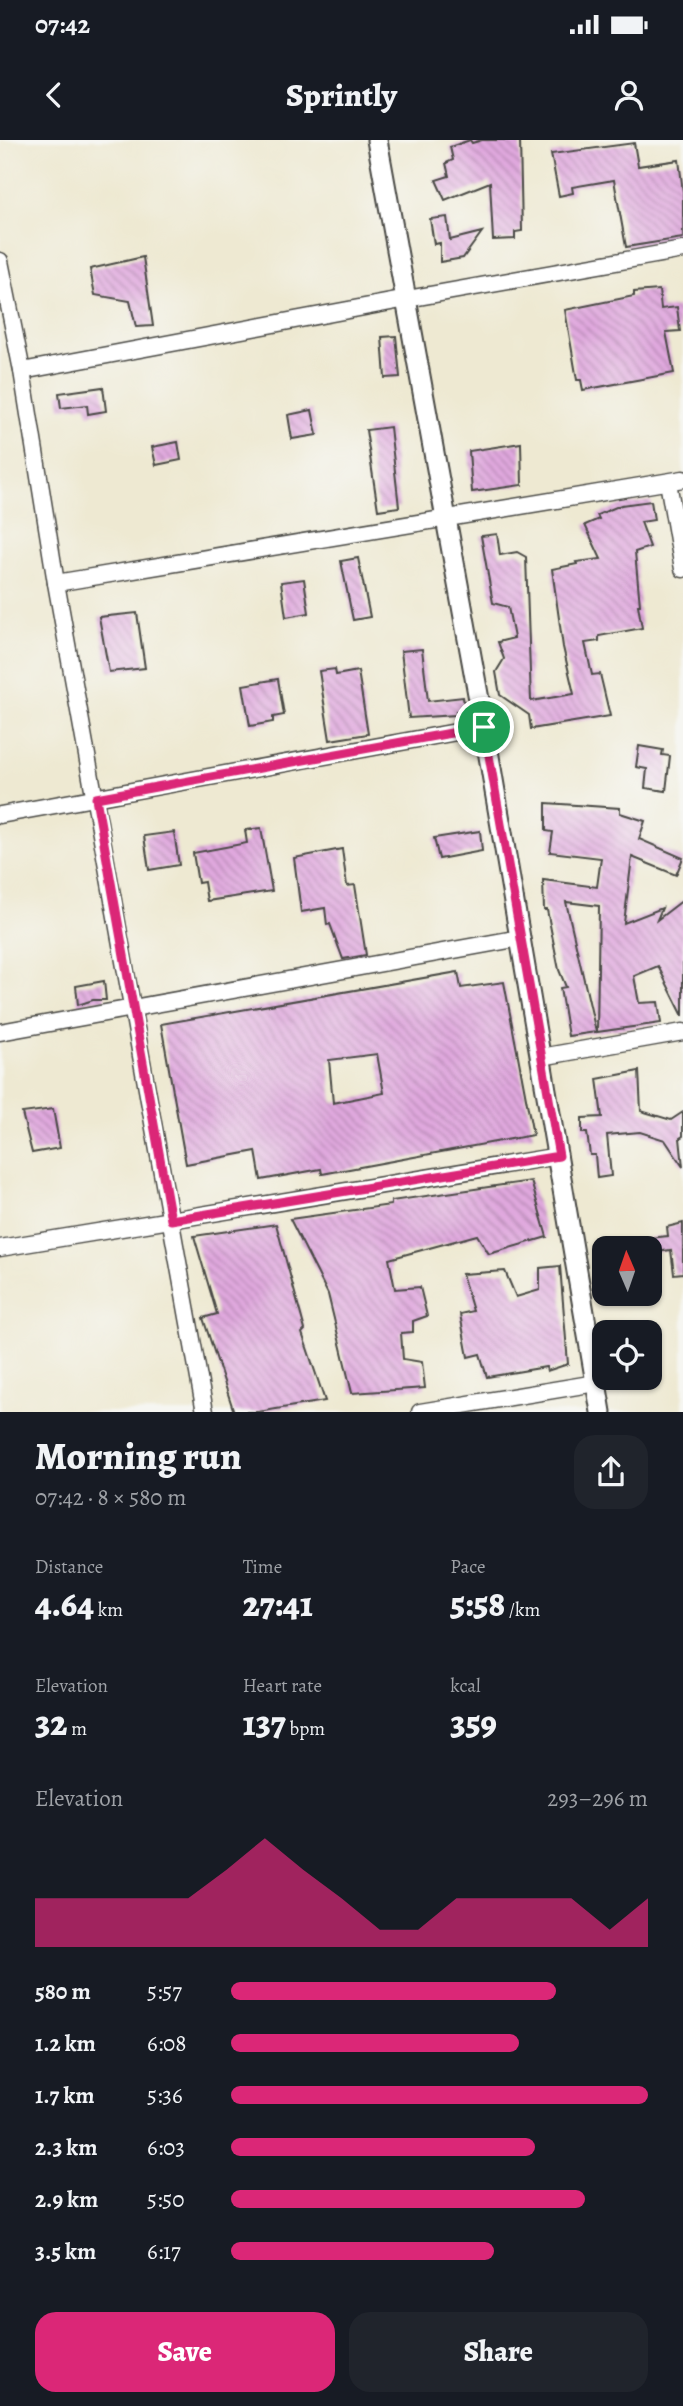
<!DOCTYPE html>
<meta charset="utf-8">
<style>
body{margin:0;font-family:Alegreya,serif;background:#20242c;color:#f1f3f6;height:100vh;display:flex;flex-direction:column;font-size:26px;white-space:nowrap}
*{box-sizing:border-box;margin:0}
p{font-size:23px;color:#9ea1a6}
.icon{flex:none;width:38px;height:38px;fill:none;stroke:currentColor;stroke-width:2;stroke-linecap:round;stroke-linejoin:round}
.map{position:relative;height:1272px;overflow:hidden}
.drawer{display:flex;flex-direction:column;background:#171b24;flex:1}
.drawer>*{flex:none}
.needle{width:46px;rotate:358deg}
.buttons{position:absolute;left:592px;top:1096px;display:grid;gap:14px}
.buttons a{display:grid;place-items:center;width:70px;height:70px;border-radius:14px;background:#171b24;box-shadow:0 2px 5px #0004;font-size:35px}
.pin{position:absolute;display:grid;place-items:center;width:60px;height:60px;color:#fff;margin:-30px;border:4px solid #fff;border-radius:50%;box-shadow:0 2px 7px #0007}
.round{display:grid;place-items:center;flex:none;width:74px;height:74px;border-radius:21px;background:#20242c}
.summary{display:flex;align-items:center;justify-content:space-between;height:119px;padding:0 35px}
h1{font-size:38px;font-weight:800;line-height:52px}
.metrics{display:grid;grid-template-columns:repeat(3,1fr);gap:10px;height:119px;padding:7px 35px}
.metrics div{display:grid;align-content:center}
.metrics b{font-size:35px;font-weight:800}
.metrics small{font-size:19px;font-weight:400}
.metrics p{font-size:19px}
.chart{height:196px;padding:14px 35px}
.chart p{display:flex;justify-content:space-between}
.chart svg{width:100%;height:126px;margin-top:7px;fill:#db2777;opacity:.7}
.button{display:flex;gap:14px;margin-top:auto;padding:14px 35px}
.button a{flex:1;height:80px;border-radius:21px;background:#db2777;color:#fff;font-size:28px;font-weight:800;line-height:80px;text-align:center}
.button a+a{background:#20242c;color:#f1f3f6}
ul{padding:0 35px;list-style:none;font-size:23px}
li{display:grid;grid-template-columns:112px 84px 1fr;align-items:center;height:52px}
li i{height:18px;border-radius:9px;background:#db2777}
.status{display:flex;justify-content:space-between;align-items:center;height:49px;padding:0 35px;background:#171b24;direction:ltr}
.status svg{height:19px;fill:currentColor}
header{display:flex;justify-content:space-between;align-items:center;height:91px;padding:0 35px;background:#171b24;font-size:32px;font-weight:800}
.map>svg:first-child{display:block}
</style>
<div class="status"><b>07:42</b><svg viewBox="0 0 49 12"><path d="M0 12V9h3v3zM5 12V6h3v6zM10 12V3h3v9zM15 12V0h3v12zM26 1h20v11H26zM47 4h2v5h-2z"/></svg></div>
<header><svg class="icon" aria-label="back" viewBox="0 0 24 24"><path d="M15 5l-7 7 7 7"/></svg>Sprintly<svg class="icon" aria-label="person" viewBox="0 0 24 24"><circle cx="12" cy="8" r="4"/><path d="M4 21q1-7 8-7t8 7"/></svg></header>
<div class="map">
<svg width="683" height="1272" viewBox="0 0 683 1272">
<defs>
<pattern id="building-back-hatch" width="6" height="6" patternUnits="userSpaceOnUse" patternTransform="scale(1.75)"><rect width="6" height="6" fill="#e0a8de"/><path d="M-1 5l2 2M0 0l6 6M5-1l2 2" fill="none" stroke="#b689b4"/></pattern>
</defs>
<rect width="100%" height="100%" fill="#f6f6f2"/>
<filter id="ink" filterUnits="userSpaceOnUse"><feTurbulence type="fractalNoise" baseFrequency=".0143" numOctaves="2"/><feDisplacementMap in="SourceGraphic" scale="14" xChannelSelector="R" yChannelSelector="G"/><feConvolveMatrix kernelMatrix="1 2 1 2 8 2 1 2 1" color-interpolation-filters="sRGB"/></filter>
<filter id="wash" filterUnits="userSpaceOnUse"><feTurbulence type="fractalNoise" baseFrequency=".00686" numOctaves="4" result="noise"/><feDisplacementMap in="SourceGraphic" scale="28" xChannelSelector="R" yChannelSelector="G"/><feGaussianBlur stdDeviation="1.57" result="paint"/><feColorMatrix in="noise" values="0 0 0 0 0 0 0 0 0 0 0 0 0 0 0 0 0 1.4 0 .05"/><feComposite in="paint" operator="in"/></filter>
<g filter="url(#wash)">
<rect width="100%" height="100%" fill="#eee9d2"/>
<g id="blocks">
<g fill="url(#building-back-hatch)" fill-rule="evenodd">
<polygon points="470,0 472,3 482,0 520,0 522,91 515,92 515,99 493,100 490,42 445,60 436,40 449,36 446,23 453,20 450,7"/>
<polygon points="634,3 638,26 679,20 683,52 683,98 626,107 614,40 572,47 573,53 559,56 551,14"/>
<polygon points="447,77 450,100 482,92 463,118 440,122 440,103 434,104 430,79"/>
<polygon points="143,117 153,186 136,187 130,161 95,155 90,129"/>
<polygon points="659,150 661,169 677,167 680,191 666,192 674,233 583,250 581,240 577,240 565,170 634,156 634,152"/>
<polygon points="396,196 400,237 385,238 382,197"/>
<polygon points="103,247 106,271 88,274 87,265 61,268 59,253"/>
<polygon points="312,270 317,295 292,299 288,275"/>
<polygon points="390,287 399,367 378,370 366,290"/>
<polygon points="178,302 181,320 156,325 152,307"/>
<polygon points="521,303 522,345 472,352 469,311"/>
<polygon points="651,361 654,380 641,382 650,407 635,412 640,465 638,465 642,488 599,496 599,501 585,503 592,535 600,534 610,576 531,589 529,575 500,555 496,532 504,519 498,502 514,498 508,467 493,463 481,396 497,394 500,415 517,412 526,417 531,561 574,554 563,507 552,429 577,424 576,422 601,419 585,385 599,379 597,375 621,365"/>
<polygon points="358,418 370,477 353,480 341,421"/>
<polygon points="304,439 309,473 286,477 281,442"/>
<polygon points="137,473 145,528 109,532 99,477"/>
<polygon points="422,509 428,561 463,557 465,571 456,572 456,575 409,578 401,511"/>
<polygon points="335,529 336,535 358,531 368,594 330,600 319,531"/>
<polygon points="278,539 284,575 273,577 273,582 250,586 243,545"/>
<polygon points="639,606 663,610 662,615 670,616 666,651 645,648 647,629 636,627"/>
<polygon points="546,663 620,668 620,673 645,681 639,699 683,718 676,735 632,717 624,783 662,768 657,780 683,760 683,876 658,826 634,836 639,863 658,862 661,883 597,892 599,766 566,762 596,892 568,896 560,848 566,847 559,830 547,770 544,770 543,740 597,747 601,718 550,712 553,692 546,691"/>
<polygon points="261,688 272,751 207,761 204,742 198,743 193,713 247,703 245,690"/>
<polygon points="480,691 482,711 439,719 434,698"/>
<polygon points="174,692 179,725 149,730 144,696"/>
<polygon points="342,709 347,746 355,745 366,815 343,819 330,784 327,785 325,768 301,772 294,718"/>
<path d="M458 832 461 848 504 842 533 995 322 1034 321 1029 261 1040 256 1011 186 1024 161 884ZM377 914 384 953 333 963 329 920Z"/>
<polygon points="104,841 106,860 93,860 78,865 76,846"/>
<polygon points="639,931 641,971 671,980 683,972 683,996 680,998 683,1027 665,1000 640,992 607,995 611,1036 597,1038 595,1015 590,1015 587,993 582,993 582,978 602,977 597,939"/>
<polygon points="53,969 60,1008 32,1013 22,973"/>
<polygon points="531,1041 547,1097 489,1114 477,1095 389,1119 395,1149 420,1147 427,1176 413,1181 413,1192 401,1193 403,1219 422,1222 425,1248 352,1253 328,1154 290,1079 391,1065 391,1061"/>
<polygon points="683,1083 683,1133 674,1134 671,1110 649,1113 649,1098 668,1096 667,1087"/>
<polygon points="276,1084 305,1190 302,1193 325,1261 258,1272 234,1272 203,1178 217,1174 194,1096"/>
<polygon points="560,1126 568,1224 547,1231 546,1227 487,1237 480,1214 468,1217 460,1174 473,1171 462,1134 505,1131 516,1157 540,1150 540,1128"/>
</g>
</g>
</g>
<g filter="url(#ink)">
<use href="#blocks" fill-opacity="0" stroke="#484844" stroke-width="2"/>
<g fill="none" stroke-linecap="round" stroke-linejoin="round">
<g stroke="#484844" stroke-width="19">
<g id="minor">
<polyline points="0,121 22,231 56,443 205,1272"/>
<polyline points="22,231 407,159 683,110"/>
<polyline points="668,342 683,429"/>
<polyline points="56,443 683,339"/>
<polyline points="0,675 484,587"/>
<polyline points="0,892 520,798"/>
<polyline points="541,917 683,892"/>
<polyline points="0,1108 559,1016"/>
<polyline points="420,1272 596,1243"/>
</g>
</g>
<g stroke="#484844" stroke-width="23">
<polyline id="tertiary" points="377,0 484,587 601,1272"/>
</g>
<use href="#minor" stroke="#fff" stroke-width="16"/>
<use href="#tertiary" stroke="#fff" stroke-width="19"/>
</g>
</g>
<g fill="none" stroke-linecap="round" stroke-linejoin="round" filter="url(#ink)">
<g stroke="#fff" stroke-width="14">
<polygon id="route" points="484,587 559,1016 171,1080 96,658"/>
</g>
<use href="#route" stroke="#db2777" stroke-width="9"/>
</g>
</svg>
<div class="buttons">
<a><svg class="needle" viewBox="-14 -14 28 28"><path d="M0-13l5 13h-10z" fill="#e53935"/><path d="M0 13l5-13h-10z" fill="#9ea1a6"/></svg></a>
<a><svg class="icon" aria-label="locate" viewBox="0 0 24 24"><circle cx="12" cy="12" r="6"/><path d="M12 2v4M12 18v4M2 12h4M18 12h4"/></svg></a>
</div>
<div class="pin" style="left:484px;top:587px;background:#1e9e55"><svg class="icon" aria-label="arrive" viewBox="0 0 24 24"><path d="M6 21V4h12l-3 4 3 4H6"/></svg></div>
</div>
<section class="drawer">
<div class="summary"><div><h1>Morning run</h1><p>07:42 · 8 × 580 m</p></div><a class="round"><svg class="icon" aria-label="share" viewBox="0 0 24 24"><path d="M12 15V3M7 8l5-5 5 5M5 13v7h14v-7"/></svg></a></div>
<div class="metrics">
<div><p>Distance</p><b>4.64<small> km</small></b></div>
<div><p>Time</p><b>27:41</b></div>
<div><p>Pace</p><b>5:58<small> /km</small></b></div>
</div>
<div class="metrics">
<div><p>Elevation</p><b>32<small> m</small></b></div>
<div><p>Heart rate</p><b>137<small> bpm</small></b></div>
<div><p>kcal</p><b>359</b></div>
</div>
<div class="chart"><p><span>Elevation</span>293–296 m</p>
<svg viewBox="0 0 160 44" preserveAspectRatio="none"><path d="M0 44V27L10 27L20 27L30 27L40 27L50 17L60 6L70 17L80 27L90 38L100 38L110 27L120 27L130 27L140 27L150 38L160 27V44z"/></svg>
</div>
<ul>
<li><b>580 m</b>5:57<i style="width:78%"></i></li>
<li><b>1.2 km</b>6:08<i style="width:69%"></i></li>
<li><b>1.7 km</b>5:36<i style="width:100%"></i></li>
<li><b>2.3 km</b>6:03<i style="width:73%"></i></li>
<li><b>2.9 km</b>5:50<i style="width:85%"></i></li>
<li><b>3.5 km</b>6:17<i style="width:63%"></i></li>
</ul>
<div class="button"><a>Save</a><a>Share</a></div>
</section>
